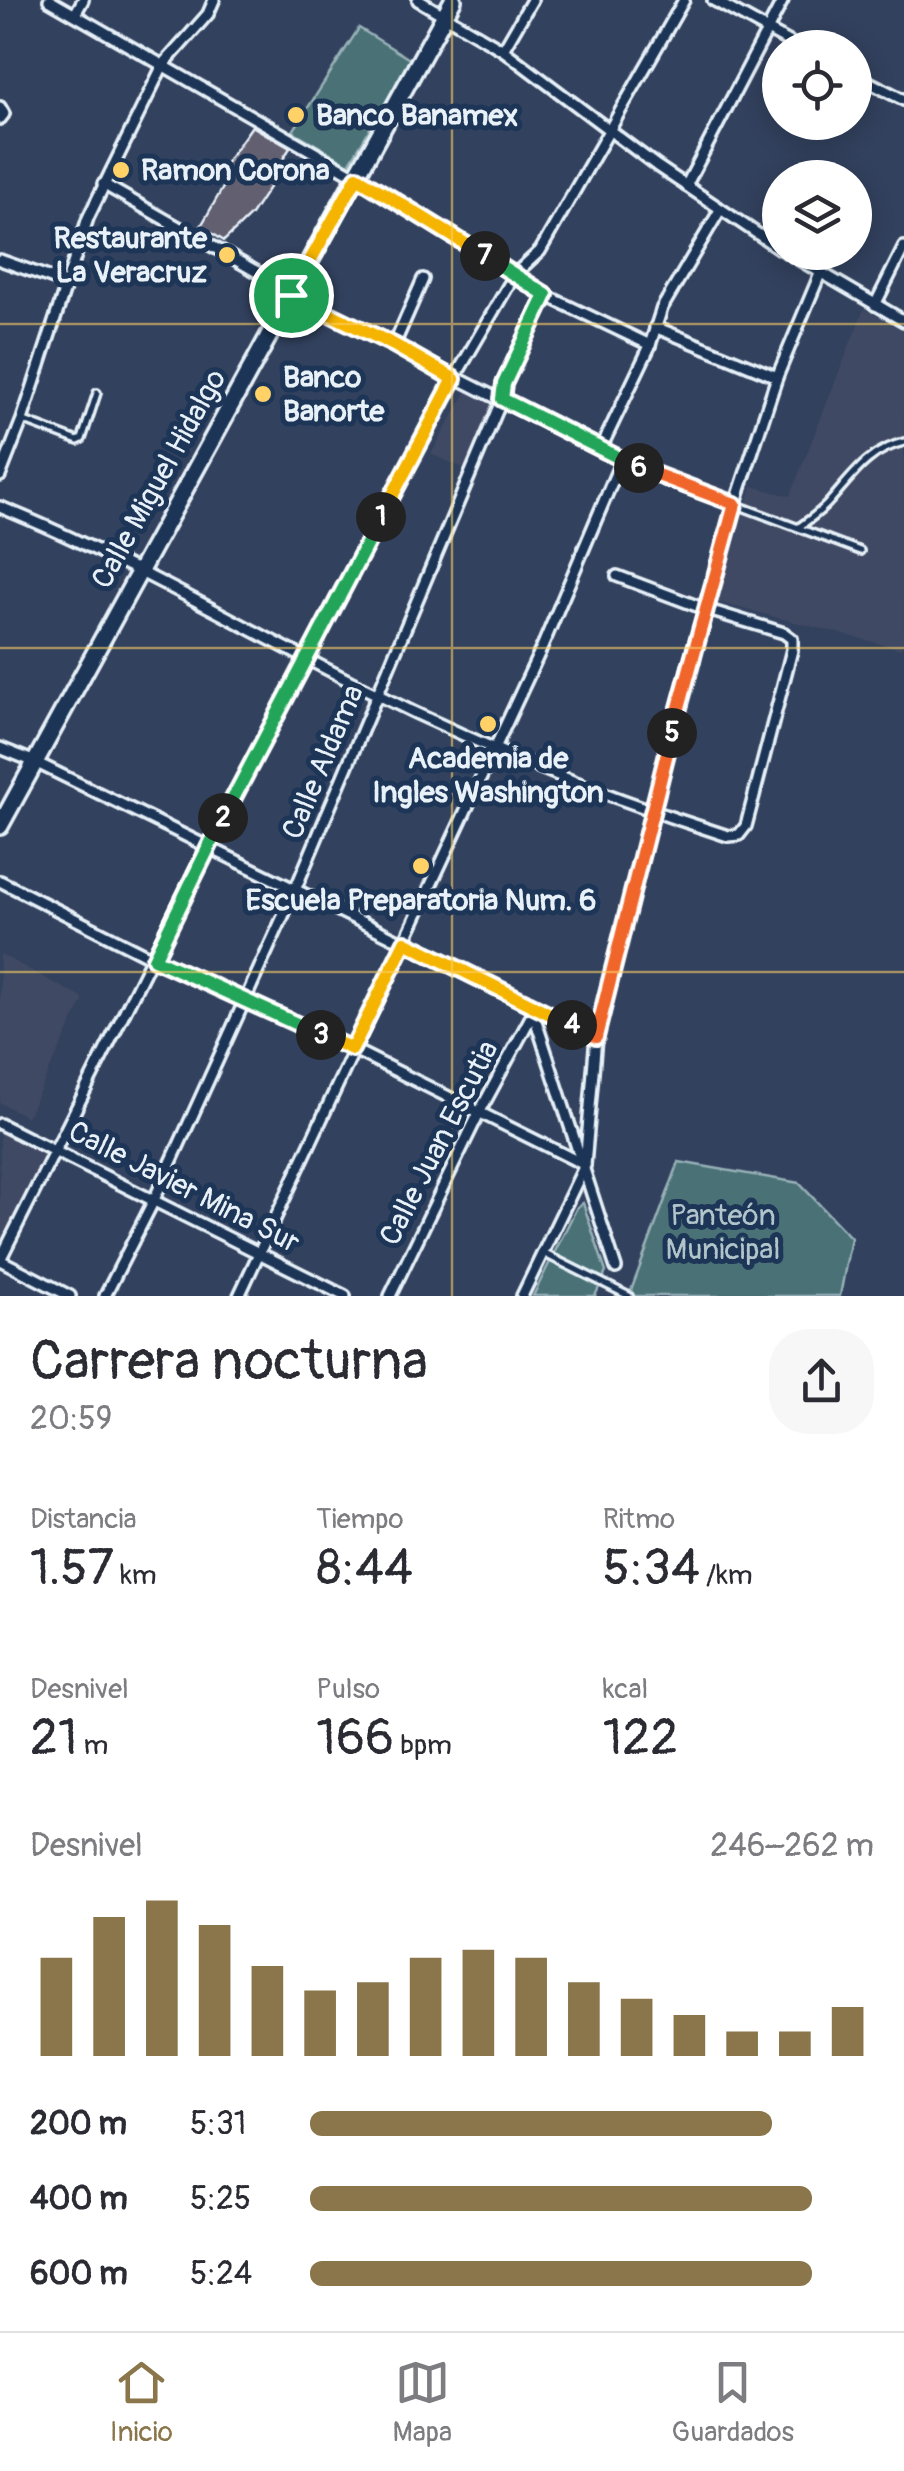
<!DOCTYPE html>
<html lang="es">
<meta charset="utf-8">
<style>
body{margin:0;font-family:Pangolin,sans-serif;background:#f7f7f7;color:#2b2b33;height:100vh;display:flex;flex-direction:column;font-size:38px;white-space:nowrap}
*{box-sizing:border-box;margin:0}
p{font-size:32px;color:#7c7c81}
.icon{flex:none;width:55px;height:55px;fill:none;stroke:currentColor;stroke-width:2;stroke-linecap:round;stroke-linejoin:round}
.map{position:relative;height:1296px;overflow:hidden}
.panel{display:flex;flex-direction:column;background:#fff;flex:1}
.panel>*{flex:none}
.fabs{position:absolute;left:762px;top:30px;display:grid;gap:20px}
.fabs a{display:grid;place-items:center;width:110px;height:110px;border-radius:50%;background:#fff;box-shadow:0 5px 25px #0003;font-size:50px}
.pin{position:absolute;display:grid;place-items:center;width:85px;height:85px;color:#fff;margin:-42px;border:5px solid #fff;border-radius:50%;box-shadow:0 2px 10px #0007}
.km{position:absolute;width:50px;height:50px;margin:-25px;border-radius:50%;background:#222;color:#fff;font-size:28px;line-height:50px;text-align:center}
.round{display:grid;place-items:center;flex:none;width:105px;height:105px;border-radius:40px;background:#f7f7f7}
.summary{display:flex;align-items:center;justify-content:space-between;height:170px;padding:0 30px}
h1{font-size:55px;font-weight:600;line-height:75px}
.stats{display:grid;grid-template-columns:repeat(3,1fr);gap:15px;height:170px;padding:10px 30px}
.stats div{display:grid;align-content:center}
.stats b{font-size:50px;font-weight:600}
.stats small{font-size:28px;font-weight:400}
.stats p{font-size:28px}
.chart{height:280px;padding:20px 30px}
.chart p{display:flex;justify-content:space-between}
.chart svg{width:100%;height:180px;margin-top:10px;stroke:#8a764a;stroke-width:6}
ul{padding:0 30px;list-style:none;font-size:32px}
li{display:grid;grid-template-columns:160px 120px 1fr;align-items:center;height:75px}
li i{height:25px;border-radius:12px;background:#8a764a}
.dock{display:flex;justify-content:space-around;align-items:center;height:140px;border-top:2px solid #e1e1e2;background:#fff;font-size:28px;color:#7c7c81}
.dock a{display:grid;justify-items:center;gap:5px}
.dock .on{color:#8a764a}
.map>svg:first-child{display:block}
</style>
<div class="map">
<svg width="904" height="1296" viewBox="0 0 904 1296">
<rect width="100%" height="100%" fill="#32415e"/>
<filter id="ink" filterUnits="userSpaceOnUse"><feTurbulence type="fractalNoise" baseFrequency=".01" numOctaves="2"/><feDisplacementMap in="SourceGraphic" scale="20" xChannelSelector="R" yChannelSelector="G"/><feConvolveMatrix kernelMatrix="1 2 1 2 8 2 1 2 1" color-interpolation-filters="sRGB"/></filter>
<g filter="url(#ink)">
<g fill="#404a63">
<polygon points="864,309 904,331 904,640 901,649 717,602 752,486 790,496"/>
<polygon points="467,391 497,404 470,471 431,454"/>
<polygon points="0,954 84,999 27,1117 0,1103"/>
<polygon points="0,1129 48,1151 1,1252 0,1252"/>
</g>
<g fill="#487176" stroke="#98b1b7" stroke-width="2.5">
<polygon points="359,28 411,60 349,164 293,131"/>
<polygon points="679,1162 799,1183 851,1238 840,1296 629,1296"/>
<polygon points="583,1203 606,1272 595,1296 533,1296 577,1207"/>
</g>
<polygon fill="#625e6f" stroke="#e8f1f8" stroke-width="2.5" points="252,126 290,148 278,167 281,169 251,215 224,241 201,226 225,184 215,178"/>
<g fill="none" stroke-linecap="round" stroke-linejoin="round">
<g stroke="#e8f1f8" stroke-width="12">
<g id="lane">
<polyline points="22,420 78,441 82,439 97,393"/>
<polyline points="737,505 860,551"/>
<path d="M799 527C810 519 822 511 830 501 853 475 869 450 904 442"/>
<polyline points="543,1253 629,1296"/>
</g>
</g>
<g stroke="#e8f1f8" stroke-width="16">
<g id="street">
<polyline points="49,0 357,177 545,295 650,345"/>
<polyline points="418,0 503,50 657,166 780,249"/>
<polyline points="713,0 800,48"/>
<polyline points="75,14 83,0"/>
<polyline points="503,50 532,0"/>
<polyline points="855,75 904,100"/>
<polyline points="0,107 4,114 0,119"/>
<path d="M103 184 266 277C306 306 352 323 395 346 469 385 545 422 621 460 656 479 698 490 735 505"/>
<polyline points="686,186 783,0"/>
<polyline points="786,252 904,321"/>
<polyline points="0,260 68,284"/>
<polyline points="875,305 904,247"/>
<polyline points="655,327 777,377"/>
<polyline points="394,345 423,279"/>
<polyline points="601,448 649,348 662,308 720,210"/>
<polyline points="0,476 22,420 88,218 163,65 208,14 214,0"/>
<path d="M0 507C106 550 205 606 307 659 442 730 582 790 728 836L739 835 746 826 792 650V639L784 633 705 609 617 576"/>
<polyline points="0,748 35,762 596,1037"/>
<polyline points="0,881 154,959 352,1049 585,1165"/>
<polyline points="533,1012 616,1268"/>
<polyline points="0,1124 345,1296"/>
<polyline points="0,1260 207,848 454,379 515,274 540,251 684,0"/>
<polyline points="0,1260 70,1296"/>
<polyline points="105,1296 153,1202 295,890 502,399 503,384 545,295"/>
<polyline points="239,1296 543,645 621,461"/>
<polyline points="390,1296 479,1113 533,1013"/>
<polyline points="522,1296 585,1165 596,1037 690,660 735,505 777,377 820,274"/>
</g>
</g>
<g stroke="#e8f1f8" stroke-width="22">
<polyline id="primary" points="0,826 453,0"/>
</g>
<use href="#lane" stroke="#1d3557" stroke-width="5"/>
<use href="#street" stroke="#1d3557" stroke-width="9"/>
<use href="#primary" stroke="#1d3557" stroke-width="15"/>
</g>
</g>
<g fill="none" stroke-linecap="round" stroke-linejoin="round" filter="url(#ink)">
<g stroke="#fff" stroke-width="20">
<polyline id="split-1" points="291,295 394,345 454,379 381,517"/>
</g>
<g stroke="#fff" stroke-width="20">
<polyline id="split-2" points="223,818 381,517"/>
</g>
<g stroke="#fff" stroke-width="20">
<polyline id="split-3" points="223,818 154,959 321,1035"/>
</g>
<g stroke="#fff" stroke-width="20">
<polyline id="split-4" points="321,1035 352,1049 405,942 572,1025"/>
</g>
<g stroke="#fff" stroke-width="20">
<polyline id="split-5" points="572,1025 596,1037 672,733"/>
</g>
<g stroke="#fff" stroke-width="20">
<polyline id="split-6" points="639,468 735,504 672,733"/>
</g>
<g stroke="#fff" stroke-width="20">
<polyline id="split-7" points="485,256 546,295 504,384 502,399 639,468"/>
</g>
<g stroke="#fff" stroke-width="20">
<polyline id="split-8" points="291,295 357,177 485,256"/>
</g>
<use href="#split-1" stroke="#f5b400" stroke-width="12"/>
<use href="#split-2" stroke="#22a559" stroke-width="12"/>
<use href="#split-3" stroke="#22a559" stroke-width="12"/>
<use href="#split-4" stroke="#f5b400" stroke-width="12"/>
<use href="#split-5" stroke="#f0652b" stroke-width="12"/>
<use href="#split-6" stroke="#f0652b" stroke-width="12"/>
<use href="#split-7" stroke="#22a559" stroke-width="12"/>
<use href="#split-8" stroke="#f5b400" stroke-width="12"/>
</g>
<path fill="none" stroke="#ffd166" stroke-width="2.5" stroke-opacity="0.55" d="M452 0V1296M0 324H904M0 648H904M0 972H904"/>
<g fill="#ffd166" stroke="#1d3557" stroke-width="4">
<circle cx="296" cy="115" r="10"/>
<circle cx="121" cy="170" r="10"/>
<circle cx="227" cy="255" r="10"/>
<circle cx="263" cy="394" r="10"/>
<circle cx="488" cy="724" r="10"/>
<circle cx="421" cy="866" r="10"/>
</g>
<g text-anchor="middle" dominant-baseline="central" stroke-width="10" stroke-linejoin="round" paint-order="stroke">
<g font-size="30" font-weight="bold" fill="#e8f1f8" stroke="#1d3557" text-anchor="start">
<text x="316" y="115">Banco Banamex</text>
<text x="141" y="170">Ramon Corona</text>
<text x="207" y="238" text-anchor="end">Restaurante<tspan x="207" dy="34">La Veracruz</tspan></text>
<text x="283" y="377">Banco<tspan x="283" dy="34">Banorte</tspan></text>
<text x="488" y="758" text-anchor="middle">Academia de<tspan x="488" dy="34">Ingles Washington</tspan></text>
<text x="421" y="900" text-anchor="middle">Escuela Preparatoria Num. 6</text>
</g>
<g font-size="30" fill="#e8f1f8" stroke="#1d3557">
<text transform="translate(159 479) rotate(-61)">Calle Miguel Hidalgo</text>
<text transform="translate(323 762) rotate(-67)">Calle Aldama</text>
<text transform="translate(439 1143) rotate(-63)">Calle Juan Escutia</text>
<text transform="translate(184 1187) rotate(27)">Calle Javier Mina Sur</text>
</g>
<g font-size="30" fill="#b0c4ca" stroke="#1d3557">
<text x="723" y="1215">Panteón<tspan x="723" dy="34">Municipal</tspan></text>
</g>
</g>
</svg>
<div class="fabs">
<a><svg class="icon" aria-label="locate" viewBox="0 0 24 24"><circle cx="12" cy="12" r="6"/><path d="M12 2v4M12 18v4M2 12h4M18 12h4"/></svg></a>
<a><svg class="icon" aria-label="layers" viewBox="0 0 24 24"><path d="M12 4l9 5-9 5-9-5zM3 14l9 5 9-5"/></svg></a>
</div>
<div class="pin" style="left:291px;top:295px;background:#1e9e55"><svg class="icon" aria-label="arrive" viewBox="0 0 24 24"><path d="M6 21V4h12l-3 4 3 4H6"/></svg></div>
<b class="km" style="left:381px;top:517px">1</b>
<b class="km" style="left:223px;top:818px">2</b>
<b class="km" style="left:321px;top:1035px">3</b>
<b class="km" style="left:572px;top:1025px">4</b>
<b class="km" style="left:672px;top:733px">5</b>
<b class="km" style="left:639px;top:468px">6</b>
<b class="km" style="left:485px;top:256px">7</b>
</div>
<section class="panel">
<div class="summary"><div><h1>Carrera nocturna</h1><p>20:59</p></div><a class="round"><svg class="icon" aria-label="share" viewBox="0 0 24 24"><path d="M12 15V3M7 8l5-5 5 5M5 13v7h14v-7"/></svg></a></div>
<div class="stats">
<div><p>Distancia</p><b>1.57<small> km</small></b></div>
<div><p>Tiempo</p><b>8:44</b></div>
<div><p>Ritmo</p><b>5:34<small> /km</small></b></div>
</div>
<div class="stats">
<div><p>Desnivel</p><b>21<small> m</small></b></div>
<div><p>Pulso</p><b>166<small> bpm</small></b></div>
<div><p>kcal</p><b>122</b></div>
</div>
<div class="chart"><p><span>Desnivel</span>246–262 m</p>
<svg viewBox="0 0 160 44" preserveAspectRatio="none"><path d="M5 44V20M15 44V10M25 44V6M35 44V12M45 44V22M55 44V28M65 44V26M75 44V20M85 44V18M95 44V20M105 44V26M115 44V30M125 44V34M135 44V38M145 44V38M155 44V32"/></svg>
</div>
<ul>
<li><b>200 m</b>5:31<i style="width:82%"></i></li>
<li><b>400 m</b>5:25<i style="width:89%"></i></li>
<li><b>600 m</b>5:24<i style="width:89%"></i></li>
</ul>
</section>
<nav class="dock">
<a class="on"><svg class="icon" aria-label="home" viewBox="0 0 24 24"><path d="M3 11l9-7 9 7M6 9v11h12V9"/></svg>Inicio</a>
<a><svg class="icon" aria-label="map" viewBox="0 0 24 24"><path d="M3 6l6-2 6 2 6-2v14l-6 2-6-2-6 2zM9 4v14M15 6v14"/></svg>Mapa</a>
<a><svg class="icon" aria-label="saved" viewBox="0 0 24 24"><path d="M7 4h10v16l-5-4-5 4z"/></svg>Guardados</a>
</nav>
